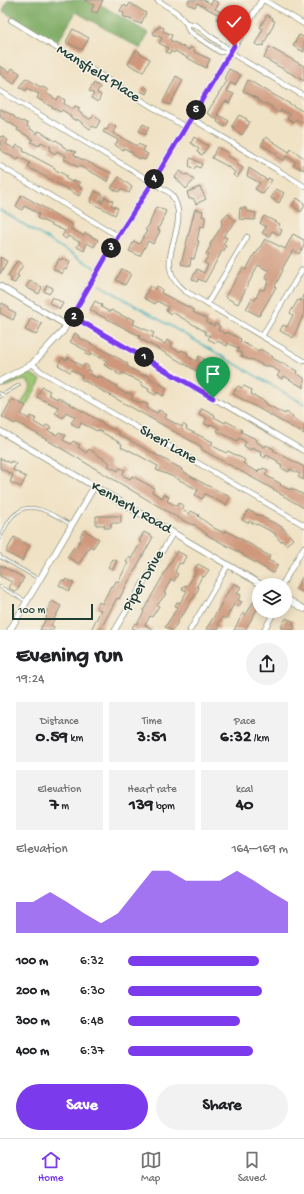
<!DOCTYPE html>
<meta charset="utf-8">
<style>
body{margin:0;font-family:"Gochi Hand",sans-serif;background:#f2f2f2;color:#202124;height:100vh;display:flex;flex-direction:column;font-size:15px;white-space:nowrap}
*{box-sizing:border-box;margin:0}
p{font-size:13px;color:#757577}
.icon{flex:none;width:22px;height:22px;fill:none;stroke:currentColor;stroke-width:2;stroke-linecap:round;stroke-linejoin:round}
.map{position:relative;height:630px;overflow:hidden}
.details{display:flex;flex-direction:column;background:#fff;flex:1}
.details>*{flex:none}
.buttons{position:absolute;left:252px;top:578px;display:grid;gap:8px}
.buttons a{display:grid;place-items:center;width:40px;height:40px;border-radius:50%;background:#fff;box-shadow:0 2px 10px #0003;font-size:20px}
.scale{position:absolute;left:12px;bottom:10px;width:81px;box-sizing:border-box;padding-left:4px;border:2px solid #1f3d34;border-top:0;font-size:11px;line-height:14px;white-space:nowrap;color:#1f3d34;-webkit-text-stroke:3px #f7f3e8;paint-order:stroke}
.pin{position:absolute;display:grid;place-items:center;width:34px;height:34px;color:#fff;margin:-41px -17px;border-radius:50% 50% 50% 0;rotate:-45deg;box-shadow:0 0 4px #0007}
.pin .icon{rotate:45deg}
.km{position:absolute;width:20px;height:20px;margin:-10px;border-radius:50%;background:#222;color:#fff;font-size:11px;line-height:20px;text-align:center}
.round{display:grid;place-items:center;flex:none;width:42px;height:42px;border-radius:21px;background:#f2f2f2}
.overview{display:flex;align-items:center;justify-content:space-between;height:68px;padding:0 16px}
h1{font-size:22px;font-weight:800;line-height:30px}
.stats{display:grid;grid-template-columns:repeat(3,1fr);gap:6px;height:68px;padding:4px 16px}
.stats div{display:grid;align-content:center;border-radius:0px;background:#f2f2f2;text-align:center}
.stats b{font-size:17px;font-weight:800}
.stats small{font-size:11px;font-weight:400}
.stats p{font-size:11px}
.chart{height:112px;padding:8px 16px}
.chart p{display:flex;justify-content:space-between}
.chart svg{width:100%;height:72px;margin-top:4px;fill:#7c3aed;opacity:.7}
.cta{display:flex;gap:8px;margin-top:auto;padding:8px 16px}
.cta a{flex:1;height:46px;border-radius:24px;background:#7c3aed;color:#fff;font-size:16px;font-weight:800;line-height:46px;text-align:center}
.cta a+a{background:#f2f2f2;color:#202124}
ul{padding:0 16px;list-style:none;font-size:13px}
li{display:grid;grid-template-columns:64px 48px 1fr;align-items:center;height:30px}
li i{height:10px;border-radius:5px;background:#7c3aed}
.dock{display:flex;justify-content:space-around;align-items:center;height:56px;border-top:1px solid #e0e0e0;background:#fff;font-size:11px;color:#757577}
.dock a{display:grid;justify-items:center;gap:2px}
.dock .on{color:#7c3aed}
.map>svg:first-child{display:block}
</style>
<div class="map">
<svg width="304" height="630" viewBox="0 0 304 630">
<rect width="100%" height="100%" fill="#f7f3e8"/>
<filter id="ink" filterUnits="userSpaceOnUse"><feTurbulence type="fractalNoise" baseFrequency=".025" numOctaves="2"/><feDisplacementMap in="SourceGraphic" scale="8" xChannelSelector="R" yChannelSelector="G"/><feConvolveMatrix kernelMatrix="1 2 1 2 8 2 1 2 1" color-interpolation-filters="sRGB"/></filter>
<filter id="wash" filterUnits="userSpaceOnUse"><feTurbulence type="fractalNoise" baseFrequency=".012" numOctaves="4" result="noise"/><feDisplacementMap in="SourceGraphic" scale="16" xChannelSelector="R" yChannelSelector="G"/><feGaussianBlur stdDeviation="0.9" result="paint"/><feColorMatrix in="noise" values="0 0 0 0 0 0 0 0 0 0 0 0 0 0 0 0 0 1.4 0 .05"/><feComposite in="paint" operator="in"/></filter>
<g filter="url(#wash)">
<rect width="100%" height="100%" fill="#f0e2c5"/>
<path fill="#9fc773" stroke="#5f8254" d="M27 373 31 374 41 380 26 406 21 404 31 387 28 381C19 378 10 388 1 387L19 379Z"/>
<polygon fill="#7fac65" stroke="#4f744c" points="8,0 93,0 148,33 141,49 76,12 57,43 3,11"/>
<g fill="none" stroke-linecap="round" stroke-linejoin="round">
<g stroke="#3dadb9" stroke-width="1.5">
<polyline points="0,210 95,268"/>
<polyline points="100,285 304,404"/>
</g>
</g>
<g id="blocks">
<g fill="#cf987b">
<polygon points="84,0 103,0 97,13 91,11 94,5"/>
<polygon points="189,0 204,0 211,4 213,0 219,3 215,9 225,14 226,11 230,13 228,16 236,20 233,27 216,19 219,15 197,3 195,7 187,4"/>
<polygon points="130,3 146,13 141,24 123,16 124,13 120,11 123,5 128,7"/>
<polygon points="267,15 273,18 272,20 275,21 263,46 260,45 259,46 255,44 263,29 260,27"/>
<polygon points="159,26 164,28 163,31 172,35 170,40 189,50 190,47 195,50 194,52 210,59 206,68 175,51 174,53 171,51 170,54 166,52 168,48 159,43 162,38 153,34 156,28 158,29"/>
<polygon points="73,29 89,38 82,50 66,42"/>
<polygon points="299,35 304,37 304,52 293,46"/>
<polygon points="269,47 304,66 304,81 264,58"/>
<polygon points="136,50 140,52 139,53 150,59 143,72 128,64"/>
<polygon points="0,66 10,72 12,68 20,73 14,84 0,74"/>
<polygon points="229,69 241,75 235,85 230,83 226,91 234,94 229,103 225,101 217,114 229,121 225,127 217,122 218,120 207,113 227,81 224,79"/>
<polygon points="176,76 183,80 170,105 163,102"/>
<polygon points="26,78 42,88 43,87 48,90 46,93 57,100 59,96 65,100 64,104 73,109 75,106 80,108 78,111 89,119 92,118 94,115 100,121 96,128 93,126 90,129 77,119 76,121 70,117 70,115 62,110 60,112 37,98 39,94 27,88 26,91 20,87"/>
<polygon points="248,80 304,112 304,124 296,119 294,122 287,118 290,114 281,110 279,113 272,109 272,107 265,103 264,104 257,100 258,99 243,91"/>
<polygon points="94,83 100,87 97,93 101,95 98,102 91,98 94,94 89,91"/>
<polygon points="144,86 148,89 146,94 141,91"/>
<polygon points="0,109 14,116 14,117 22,122 23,121 28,124 27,126 37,134 38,131 41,132 55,141 56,140 62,144 62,146 69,150 69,149 76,152 74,154 77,157 111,173 108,182 97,175 79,166 78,167 64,159 66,156 57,151 55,154 49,150 51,147 41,142 39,146 31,142 33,139 17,130 18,128 0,117"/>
<polygon points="239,115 247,119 246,120 250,122 242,135 233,129 234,127 232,126"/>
<polygon points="110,124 116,127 113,133 137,146 138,144 145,147 143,151 148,154 145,160 140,158 140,159 132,154 133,153 124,148 123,150 115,145 118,140 103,132 105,129 107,130"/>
<polygon points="143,124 149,127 145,135 139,131"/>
<polygon points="2,136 8,140 6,144 15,149 17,145 24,149 23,151 55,168 54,169 67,176 65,178 72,182 74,180 80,183 78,186 83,189 79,196 28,167 30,163 19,157 18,160 0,150 0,139"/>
<polygon points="194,137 208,146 202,155 197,152 199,149 191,143"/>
<polygon points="266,137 289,152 291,149 304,158 304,170 293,165 296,162 286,156 284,161 276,156 277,154 261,145"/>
<polygon points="217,147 228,153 227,156 237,161 236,164 243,168 237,178 233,175 235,172 227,166 212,158"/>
<polygon points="191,158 202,164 200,168 196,166 194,169 189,166 190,163 189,162"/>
<polygon points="249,168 267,180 268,178 272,180 263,194 255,189 260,183 247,176"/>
<polygon points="180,171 185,175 187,174 194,180 186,189 175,177"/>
<polygon points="119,177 132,187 129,193 121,189 119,192 111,188"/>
<polygon points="200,187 206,199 196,204 193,198 189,199 187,192"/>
<polygon points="276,189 284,193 279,203 271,198"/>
<polygon points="95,191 103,195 100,202 102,203 105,197 113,201 111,205 118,208 115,215 90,202"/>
<polygon points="22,195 50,211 49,212 73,225 71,229 84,236 85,233 98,240 94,247 87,243 84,251 77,247 80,242 68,236 66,239 62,236 65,231 37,218 39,214 34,211 24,206 22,210 16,206"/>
<polygon points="297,198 304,203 304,207 301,212 292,205"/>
<polygon points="156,207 166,211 158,230 160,231 153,244 148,241 140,256 129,251 134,241 139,244 147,231 145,230 149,225"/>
<polygon points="240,208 246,208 246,211 256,213 255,220 239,219"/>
<polygon points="195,209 203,211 202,216 205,217 205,220 204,227 200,226 197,241 199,241 194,259 191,258 190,266 181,264"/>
<polygon points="228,214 236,221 223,236 227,238 223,244 226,246 223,252 222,251 205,282 198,279 197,282 192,279 197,269 204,273 208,265 204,263 209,255 206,254 211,245 210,244 220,229 222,224 221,221"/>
<polygon points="264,216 280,224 278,228 282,230 280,235 272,231 269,237 262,233 266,227 260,223"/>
<polygon points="293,234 304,240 304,246 299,254 293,250 282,269 283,270 275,286 276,287 259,316 246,309 252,298 255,300 260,289 264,290 269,280 265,278 269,271 258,265 238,304 225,297 243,268 246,270 255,253 256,254 265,239 285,249"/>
<polygon points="0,257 7,261 0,274"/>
<polygon points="62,258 70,262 66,270 64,269 62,274 53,269 59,259 61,260"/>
<polygon points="17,261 23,265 17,275 19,276 15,283 10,281 12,279 8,276"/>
<polygon points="122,269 131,274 125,285 116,280"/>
<polygon points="30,281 42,287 39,294 26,287"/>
<polygon points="47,285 53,288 49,294 44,291"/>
<polygon points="150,286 155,289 157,286 162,289 161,293 194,310 193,312 208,319 206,322 214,326 215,323 220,326 218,330 226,334 227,332 241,339 240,341 259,351 260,349 273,357 272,358 297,371 296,373 304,378 304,388 284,376 282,379 277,376 280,372 268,365 267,367 251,359 250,360 241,356 243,354 237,351 239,349 228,343 227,346 217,341 216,343 208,339 210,336 205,334 206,332 172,312 171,314 166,311 168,307 157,301 155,304 144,298"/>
<polygon points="304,294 304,314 293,338 280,331 283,325 287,327 293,315 290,313 298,300 300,301"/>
<polygon points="52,297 63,303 60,309 49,303"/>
<polygon points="95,301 102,305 101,307 110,312 111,310 127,318 128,317 135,320 133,324 154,333 152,337 165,344 167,340 173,343 171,347 180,352 181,350 188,353 187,356 196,361 199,356 204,359 203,362 218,371 215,377 217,378 214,383 201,376 202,374 139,338 140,336 90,310"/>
<polygon points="2,303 9,307 8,309 16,313 13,320 0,313 0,307"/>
<polygon points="31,318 42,324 36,335 25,330"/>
<polygon points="75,333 79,336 78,337 120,359 128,364 127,366 135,371 144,376 145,374 151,378 151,379 167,388 163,396 157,392 155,395 148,391 149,389 141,385 142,383 123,373 121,375 116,373 117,372 104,365 107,361 91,353 90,356 85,354 87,351 70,342"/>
<polygon points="68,357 83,367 85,364 89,367 87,370 91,371 89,374 97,378 98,375 117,386 116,388 126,394 127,392 133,395 131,399 142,404 143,402 148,405 147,408 157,413 159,410 167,415 165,418 182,427 183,424 187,427 186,429 213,442 211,445 226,453 228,451 245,460 243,463 248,467 258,472 259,469 262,470 263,468 268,470 265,475 281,484 280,485 290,490 291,488 304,495 304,508 280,494 280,493 201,449 202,447 81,379 82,376 72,370 70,372 58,365 62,358 67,360"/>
<polygon points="238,386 242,388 244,386 252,390 251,394 266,402 266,404 285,414 286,412 293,416 292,418 304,425 304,434 233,394"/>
<polygon points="42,387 50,391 48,394 57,399 58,397 70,404 102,422 102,423 111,429 112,428 119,433 118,434 182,469 181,470 197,480 230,497 226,505 205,494 202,499 195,495 198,490 174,477 156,470 158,466 129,450 129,451 121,447 122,444 98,430 97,431 81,423 79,428 71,423 75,417 66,412 63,418 55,413 58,407 37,397"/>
<polygon points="12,399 26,406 21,414 29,419 31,416 36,418 34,422 44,428 46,425 51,427 48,431 57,435 59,432 66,435 63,440 71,444 73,441 80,445 78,447 86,453 89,449 110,463 108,466 118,471 120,468 125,470 122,475 130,479 132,476 154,488 152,492 162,498 164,494 169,497 167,501 177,506 179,503 184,506 182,510 190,514 191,511 199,515 198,516 214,528 224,533 225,530 262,551 262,552 270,556 268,560 278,565 273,573 244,556 244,555 209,536 194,524 193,525 180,519 32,431 16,422 15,424 2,417"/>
<polygon points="202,408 215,415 214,417 225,423 226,421 242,430 241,432 256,439 255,441 265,447 266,445 274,449 273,450 304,467 304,480 298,477 300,474 290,469 289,472 281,468 282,466 277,463 278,461 266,455 265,458 261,455 262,453 252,448 251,450 244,446 246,442 239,438 237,441 217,431 219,428 211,424 209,426 204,423 207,418 199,414"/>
<polygon points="0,458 10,463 11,461 16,463 13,470 26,477 21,487 10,482 13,475 0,468"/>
<polygon points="248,510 282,527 293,539 286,545 282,540 281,542 275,535 276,534 257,524 257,525 249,521 248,523 242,520"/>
<polygon points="96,516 121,516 121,523 111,523 111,528 104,528 105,525 96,525"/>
<polygon points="84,530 99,539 93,548 90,546 79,564 67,557 75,546 76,547 82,537 80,536"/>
<polygon points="144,532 153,537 119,599 117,598 100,630 91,630 101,610 96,608 99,602 102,604 111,586 113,587 116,581 118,582 128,563 126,562 129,557 131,559 141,542 139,541"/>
<polygon points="14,537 30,546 22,561 6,552"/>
<polygon points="177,551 186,556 182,564 179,563 175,572 178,574 174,581 171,579 164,593 166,594 157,605 159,606 152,617 150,616 145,625 154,630 137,630 132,628 135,623 137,624 144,612 143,611"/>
<polygon points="113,559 117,561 113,569 108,567"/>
<polygon points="198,564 209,570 204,577 202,576 197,586 199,588 193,599 192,599 183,615 182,614 173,630 171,630 165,627 178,607 175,606 177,602 180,603 187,591 182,589 185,585 187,586 190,582 196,571 194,570"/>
<polygon points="0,565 24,578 16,592 9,588 12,582 0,576"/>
<polygon points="304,574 304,593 296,589"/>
<polygon points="66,579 74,583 69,591 59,585 62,580 65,581"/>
<polygon points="234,583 241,587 237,593 241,595 238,600 242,602 238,607 234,604 226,619 222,617 218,625 220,626 218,629 216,628 215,630 208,630 206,629 215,615 230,588 231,589"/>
<polygon points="256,597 259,599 259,606 245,630 234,630 243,613 246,615"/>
<polygon points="52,601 61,606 51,625 54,627 53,630 40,630 47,617 45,615"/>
<polygon points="286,618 294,622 292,625 295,626 293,630 281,630 283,627 281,627"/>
</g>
</g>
</g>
<g filter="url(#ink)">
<use href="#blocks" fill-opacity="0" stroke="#88907c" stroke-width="1"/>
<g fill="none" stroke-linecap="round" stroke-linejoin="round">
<g stroke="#88907c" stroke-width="3.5">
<g id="service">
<polyline points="0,393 2,395 0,397"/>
<polyline points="2,395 19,385"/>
<path d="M0 538C5 529 9 517 18 512 33 500 57 517 70 524"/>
<polyline points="0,555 0,557 39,579"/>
<polyline points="0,587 26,601"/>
</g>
</g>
<g stroke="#88907c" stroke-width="6">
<g id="minor">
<polyline points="157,0 176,12 186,23 189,31 196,36 220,52 230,52"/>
<polyline points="264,0 304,24"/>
<polyline points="11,20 185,127"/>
<polyline points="186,23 196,25 210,36 224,46 236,56 304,96"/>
<path d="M0 91 170 193C197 226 146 261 185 291L304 361"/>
<polyline points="191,118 304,186"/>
<polyline points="0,166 118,236"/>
<polyline points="207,304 247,237"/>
<polyline points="72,316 304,451"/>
<polyline points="262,336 302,270"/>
<polyline points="32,364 42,372 304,525"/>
<polyline points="282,585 304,547"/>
<polyline points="115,630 173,533"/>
<polyline points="190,630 228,565"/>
<polyline points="264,630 275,611"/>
</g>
</g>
<g stroke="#88907c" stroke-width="7">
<g id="tertiary">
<polyline points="0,286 66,325"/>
<polyline points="0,381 32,364 63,331 118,236 156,177 262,0"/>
<polyline points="0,431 262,585"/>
<polyline points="285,598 304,609"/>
<polyline points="10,630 94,487"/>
</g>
</g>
<use href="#service" stroke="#fff" stroke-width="2"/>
<use href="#minor" stroke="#fff" stroke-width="4.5"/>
<use href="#tertiary" stroke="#fff" stroke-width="5.5"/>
</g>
</g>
<g fill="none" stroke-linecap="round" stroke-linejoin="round" filter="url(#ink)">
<g stroke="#fff" stroke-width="8">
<polyline id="route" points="213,398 72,316 118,236 156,177 234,46"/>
</g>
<use href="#route" stroke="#7c3aed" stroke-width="5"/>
</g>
<g text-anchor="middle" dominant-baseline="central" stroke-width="3" stroke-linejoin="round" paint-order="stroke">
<g font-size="15" fill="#1f3d34" stroke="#f7f3e8">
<text transform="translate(98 74) rotate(32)">Mansfield Place</text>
<text transform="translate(168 445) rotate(30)">Sheri Lane</text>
<text transform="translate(131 508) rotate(30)">Kennerly Road</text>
<text transform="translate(144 581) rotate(-60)">Piper Drive</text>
</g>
</g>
</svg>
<div class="buttons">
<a><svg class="icon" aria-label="layers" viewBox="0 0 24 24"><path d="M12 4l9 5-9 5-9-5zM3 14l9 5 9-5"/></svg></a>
</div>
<div class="scale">100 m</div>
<div class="pin" style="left:213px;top:398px;background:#1e9e55"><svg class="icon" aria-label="arrive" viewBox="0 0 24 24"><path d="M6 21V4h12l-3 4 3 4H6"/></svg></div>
<div class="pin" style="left:234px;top:46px;background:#d93025"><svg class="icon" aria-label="check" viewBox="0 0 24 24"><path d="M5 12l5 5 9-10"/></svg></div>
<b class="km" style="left:144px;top:357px">1</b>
<b class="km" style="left:74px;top:317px">2</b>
<b class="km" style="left:111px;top:248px">3</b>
<b class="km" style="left:154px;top:179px">4</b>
<b class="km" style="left:196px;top:110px">5</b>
</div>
<section class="details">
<div class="overview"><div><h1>Evening run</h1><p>19:24</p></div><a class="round"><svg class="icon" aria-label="share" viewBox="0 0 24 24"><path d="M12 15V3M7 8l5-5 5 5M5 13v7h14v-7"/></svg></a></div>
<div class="stats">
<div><p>Distance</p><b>0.59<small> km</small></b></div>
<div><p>Time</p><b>3:51</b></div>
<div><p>Pace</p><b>6:32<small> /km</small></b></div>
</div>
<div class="stats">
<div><p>Elevation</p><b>7<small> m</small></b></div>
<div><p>Heart rate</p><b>139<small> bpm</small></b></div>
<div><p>kcal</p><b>40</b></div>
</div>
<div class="chart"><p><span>Elevation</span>164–169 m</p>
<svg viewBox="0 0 160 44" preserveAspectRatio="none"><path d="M0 44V25L10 25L20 19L30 25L40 32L50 38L60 32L70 19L80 6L90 6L100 12L110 12L120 12L130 6L140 12L150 19L160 25V44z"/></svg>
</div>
<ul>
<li><b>100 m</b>6:32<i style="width:82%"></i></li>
<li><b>200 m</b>6:30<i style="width:84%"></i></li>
<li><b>300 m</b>6:48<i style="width:70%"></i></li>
<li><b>400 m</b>6:37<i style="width:78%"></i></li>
</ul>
<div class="cta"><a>Save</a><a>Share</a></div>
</section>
<nav class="dock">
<a class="on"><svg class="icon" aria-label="home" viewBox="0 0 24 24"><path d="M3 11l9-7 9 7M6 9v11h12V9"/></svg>Home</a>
<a><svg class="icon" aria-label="map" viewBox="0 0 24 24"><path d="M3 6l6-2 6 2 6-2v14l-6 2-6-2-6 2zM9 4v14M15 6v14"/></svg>Map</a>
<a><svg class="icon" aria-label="saved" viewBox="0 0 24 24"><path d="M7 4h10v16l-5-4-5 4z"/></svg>Saved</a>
</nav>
